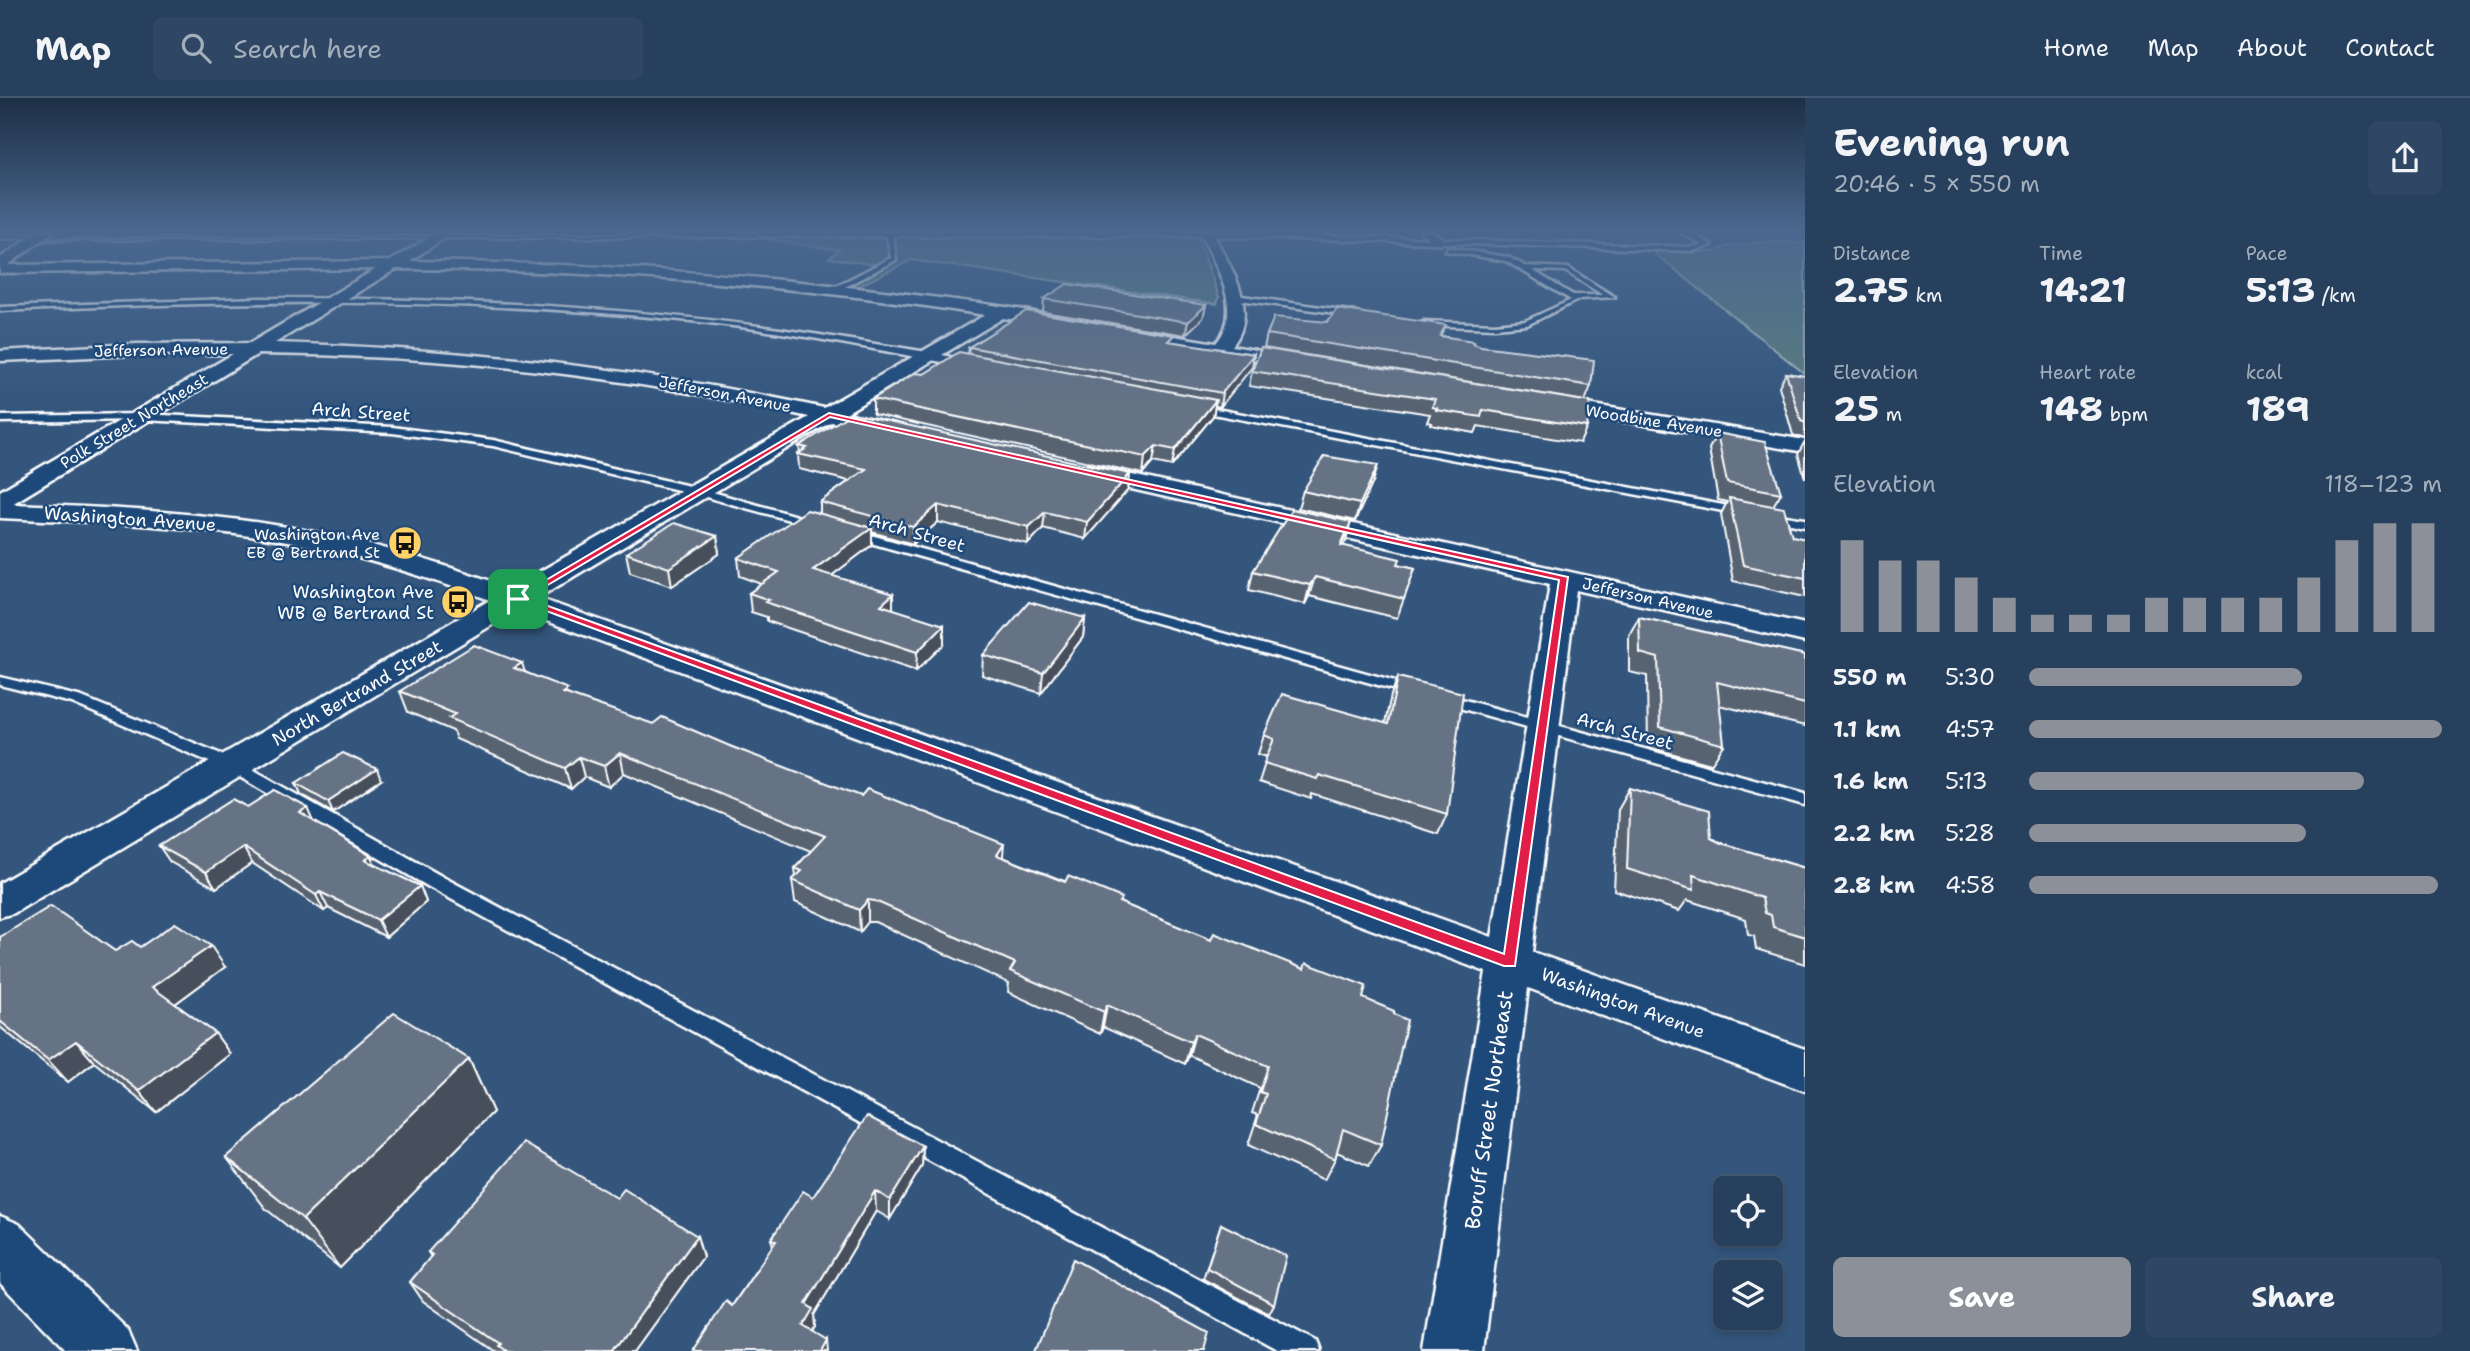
<!DOCTYPE html>
<meta charset="utf-8">
<style>
body{margin:0;font-family:"Shantell Sans",sans-serif;background:#2f4764;color:#f1f3f6;height:100vh;display:flex;flex-direction:column;font-size:26px;white-space:nowrap}
*{box-sizing:border-box;margin:0}
p{font-size:23px;color:#a4afbc}
.icon{flex:none;width:38px;height:38px;fill:none;stroke:currentColor;stroke-width:2;stroke-linecap:round;stroke-linejoin:round}
.map{position:relative;flex:1;overflow:hidden}
.sheet{display:flex;flex-direction:column;background:#27405e;width:665px}
.sheet>*{flex:none}
.fabs{position:absolute;left:1713px;top:1078px;display:grid;gap:14px}
.fabs a{display:grid;place-items:center;width:70px;height:70px;border-radius:10px;background:#27405e;box-shadow:0 4px 10px #0003,0 0 0 2px #435973;font-size:35px}
.pin{position:absolute;display:grid;place-items:center;width:60px;height:60px;color:#fff;margin:-30px;border-radius:14px;box-shadow:0 4px 10px #0006}
.round{display:grid;place-items:center;flex:none;width:74px;height:74px;border-radius:10px;background:#2f4764}
.summary{display:flex;align-items:center;justify-content:space-between;height:119px;padding:0 28px}
h1{font-size:38px;font-weight:700;line-height:52px}
.metrics{display:grid;grid-template-columns:repeat(3,1fr);gap:10px;height:119px;padding:7px 28px}
.metrics div{display:grid;align-content:center}
.metrics b{font-size:35px;font-weight:700}
.metrics small{font-size:19px;font-weight:400}
.metrics p{font-size:19px}
.chart{height:196px;padding:14px 28px}
.chart p{display:flex;justify-content:space-between}
.chart svg{width:100%;height:126px;margin-top:7px;stroke:#8c9099;stroke-width:6}
.button{display:flex;gap:14px;margin-top:auto;padding:14px 28px}
.button a{flex:1;height:80px;border-radius:10px;background:#8c9099;color:#fff;font-size:28px;font-weight:700;line-height:80px;text-align:center}
.button a+a{background:#2f4764;color:#f1f3f6}
ul{padding:0 28px;list-style:none;font-size:23px}
li{display:grid;grid-template-columns:112px 84px 1fr;align-items:center;height:52px}
li i{height:18px;border-radius:9px;background:#8c9099}
header{display:flex;align-items:center;gap:42px;box-sizing:border-box;height:98px;padding:0 35px;background:#27405e;border-bottom:2px solid #435973}
header strong{font-size:33px}
nav{display:flex;gap:38px;margin-inline-start:auto;font-size:24px}
.search{width:490px;height:63px;background:#2f4764;display:flex;align-items:center;gap:18px;box-sizing:border-box;padding:0 24px;border-radius:10px;color:#a4afbc;font-size:26px}
main{display:flex;flex:1;min-height:0}
.map>svg:first-child{display:block}
</style>
<header>
<strong>Map</strong>
<div class="search"><svg class="icon" aria-label="search" viewBox="0 0 24 24"><circle cx="10" cy="10" r="6"/><path d="M15 15l6 6"/></svg>Search here</div>
<nav><a>Home</a><a>Map</a><a>About</a><a>Contact</a></nav>
</header>
<main>
<div class="map">
<svg width="1805" height="1253" viewBox="0 0 1805 1253">
<rect width="100%" height="100%" fill="#34567d"/>
<filter id="ink" filterUnits="userSpaceOnUse"><feTurbulence type="fractalNoise" baseFrequency=".0143" numOctaves="2"/><feDisplacementMap in="SourceGraphic" scale="14" xChannelSelector="R" yChannelSelector="G"/><feConvolveMatrix kernelMatrix="1 2 1 2 8 2 1 2 1" color-interpolation-filters="sRGB"/></filter>
<g filter="url(#ink)">
<g fill="#5a7b7f" stroke="#acbdbf" stroke-width="2">
<polygon points="1197,137 1219,199 1217,206 911,162 855,190 836,188 877,167 829,160 839,152 765,141 771,138"/>
<polygon points="1765,144 1805,145 1805,276 1652,153 1714,154 1728,148"/>
</g>
<g fill="none" stroke-linecap="round" stroke-linejoin="round">
<g stroke="#fff" stroke-width="5">
<g id="service">
<polygon points="890,134 1207,134 1693,149 1703,147 1680,134 1688,134 1712,147 1693,153 1207,138 893,138 896,162 837,193 834,189 891,160 887,138 33,142"/>
<polygon points="45,136 43,139 0,141 0,137"/>
<path d="M1448 150 1508 159 1525 168 1568 170 1615 199 1580 201 1527 227 1495 230 1421 227 1424 223 1495 226 1525 223 1571 202 1506 163 1446 153ZM1532 172 1565 173 1603 197H1573Z"/>
<polygon points="1235,197 1357,214 1361,216 1357,218 1232,201"/>
<path d="M259 200C462 200 663 209 863 244 886 248 955 256 971 266L967 269C876 251 784 233 691 223 461 199 231 202 0 213V209Z"/>
<polygon points="1195,307 1744,411 1750,414 1744,417 1192,312 1190,310"/>
<polygon points="143,316 392,329 493,342 702,391 821,425 815,429 695,396 493,348 392,335 143,322 0,324 0,318"/>
<polygon points="1766,415 1805,421 1805,429 1762,420 1760,418"/>
<polygon points="853,432 1420,590 1423,593 1415,598 1410,596 849,439 847,436"/>
<polygon points="0,579 82,599 238,663 443,779 1315,1243 1319,1253 1277,1253 429,789 226,671 72,605 0,587"/>
<polygon points="1443,596 1805,695 1805,707 1438,604 1435,601 1438,598"/>
</g>
</g>
<g stroke="#fff" stroke-width="5">
<g id="minor">
<path d="M38 134H53L8 167 390 163 439 134H454L410 163C571 165 732 174 892 194 951 202 1012 207 1070 222L1072 225 1070 228 1064 230 1003 220 846 315 894 326 897 330 894 334 887 336 831 324 538 500 1492 839 1550 486 1087 381 1079 379 1076 374 1079 369 1087 367 1805 526V544L1576 492 1532 854 1805 951V993L1528 890 1484 1253H1424L1486 874 517 512 14 815 0 819V785L490 502C419 476 346 453 270 441 181 427 90 424 0 420V393L233 256 137 257 0 263V253L137 246 250 245 376 171 0 175V160ZM396 171C594 172 790 186 985 217L824 310C640 270 463 251 275 245ZM258 256C443 257 628 278 809 319L511 490C432 462 351 438 268 426 183 413 97 409 12 406Z"/>
<polygon points="885,134 897,134 890,140 886,139"/>
<path d="M1200 134H1212C1230 168 1261 213 1232 248L1308 261 1311 265 1308 269 1302 270 1125 240 1123 236 1131 231 1216 245C1245 212 1215 167 1200 134Z"/>
<polygon points="1420,134 1434,134 1445,143 1439,147"/>
<polygon points="1545,299 1805,342 1805,354 1538,309 1535,305 1538,301"/>
<polygon points="0,1118 19,1126 128,1232 137,1253 66,1253 0,1185"/>
</g>
</g>
<use href="#service" fill="#1f4a7a" fill-rule="evenodd"/>
<use href="#minor" fill="#1f4a7a" fill-rule="evenodd"/>
</g>
<g fill="#586372" stroke="#fff" stroke-width="2">
<polygon points="1044,201 1206,207 1203,220 1185,237 1043,214"/>
<polygon points="1267,236 1443,238 1473,246 1591,288 1585,303 1264,250"/>
<polygon points="1173,244 1254,256 1252,269 1220,309 1215,308 1213,318 1172,368 1153,364 1143,376 873,316 873,301 968,256 969,249"/>
<polygon points="1261,250 1587,329 1580,345 1478,328 1475,335 1431,327 1432,325 1427,324 1430,316 1249,288 1252,273"/>
<polygon points="1786,275 1805,278 1805,341 1793,337 1779,288"/>
<polygon points="1717,335 1781,395 1773,408 1792,438 1805,441 1805,499 1733,483 1721,416 1727,404 1718,402 1709,351"/>
<polygon points="1805,343 1805,380 1798,356"/>
<polygon points="799,348 1130,376 1128,392 1085,441 1043,430 1028,446 938,424 913,446 872,434 872,447 831,478 893,496 893,511 944,546 916,573 767,523 767,519 751,514 749,495 762,486 740,478 738,460 820,416 820,404 849,383 799,371 798,356 800,355"/>
<polygon points="1373,384 1355,423 1298,410 1303,393"/>
<polygon points="717,438 719,456 672,488 630,474 626,455"/>
<polygon points="1346,442 1343,448 1398,466 1415,470 1397,520 1309,498 1305,506 1249,492 1253,473"/>
<polygon points="1639,519 1805,557 1805,628 1719,607 1724,647 1711,666 1648,649 1647,578 1629,574 1629,537"/>
<polygon points="1085,520 1083,539 1041,595 982,577 983,557"/>
<polygon points="525,574 569,597 653,626 732,649 1003,759 1121,805 1211,842 1363,900 1381,1047 1369,1068 1337,1054 1335,1061 1324,1082 1248,1047 1258,1017 1252,1015 1260,990 1189,957 1185,966 1103,929 1100,936 1008,894 1009,885 875,824 868,824 860,834 795,804 792,782 796,779 795,770 811,753 624,675 609,689 584,679 571,691 456,641 453,633 408,614 400,593"/>
<polygon points="1398,579 1447,716 1438,736 1312,696 1311,701 1259,684 1267,659 1258,656 1264,637 1385,625 1391,597"/>
<polygon points="381,682 333,714 301,696 296,685"/>
<polygon points="1630,690 1711,740 1721,745 1805,770 1805,866 1756,851 1754,838 1748,837 1746,821 1687,802 1679,813 1614,792 1618,711"/>
<polygon points="248,709 314,724 375,767 420,788 426,804 386,839 328,810 324,813 252,765 216,790 170,764 159,748"/>
<polygon points="0,839 115,853 140,849 225,869 175,906 215,935 230,956 156,1014 94,964 68,984 0,929"/>
<polygon points="469,961 493,1014 340,1170 266,1111 226,1059"/>
<polygon points="923,1048 922,1068 890,1121 876,1113 814,1217 815,1229 732,1208 773,1147 771,1141 813,1099"/>
<polygon points="617,1100 697,1138 703,1159 635,1253 494,1253 423,1203 410,1184 431,1159 428,1154"/>
<polygon points="1221,1126 1274,1206 1269,1216 1203,1181"/>
</g>
<g fill="#47505d" stroke="#fff" stroke-width="2">
<polygon points="1206,207 1203,220 1185,237 1188,224"/>
<polygon points="1254,256 1252,269 1220,309 1222,295"/>
<polygon points="1216,302 1213,318 1172,368 1175,352"/>
<polygon points="1156,348 1153,364 1143,376 1145,359"/>
<polygon points="1378,367 1373,384 1355,423 1360,406"/>
<polygon points="1130,376 1128,392 1085,441 1087,424"/>
<polygon points="938,407 938,424 913,446 913,429"/>
<polygon points="1045,414 1043,430 1028,446 1029,429"/>
<polygon points="1351,424 1346,442 1335,465 1341,447"/>
<polygon points="872,430 872,447 814,491 813,472"/>
<polygon points="717,438 719,456 672,488 669,470"/>
<polygon points="1315,479 1309,498 1305,506 1310,487"/>
<polygon points="893,496 893,515 881,507"/>
<polygon points="1085,520 1083,539 1041,595 1043,575"/>
<polygon points="944,527 944,546 916,573 917,554"/>
<polygon points="522,565 528,584 514,570"/>
<polygon points="620,655 624,675 609,689 604,668"/>
<polygon points="579,659 584,679 571,691 565,670"/>
<polygon points="377,671 381,682 333,714 328,703"/>
<polygon points="308,710 315,726 300,715"/>
<polygon points="1004,746 1002,768 997,757"/>
<polygon points="243,749 252,765 216,790 206,774"/>
<polygon points="371,758 378,774 365,762"/>
<polygon points="420,788 426,804 386,839 378,822"/>
<polygon points="320,794 328,810 324,813 316,797"/>
<polygon points="868,802 868,824 860,834 859,812"/>
<polygon points="211,848 225,869 168,911 152,889"/>
<polygon points="1107,907 1103,929 1100,936 1104,914"/>
<polygon points="215,935 230,956 156,1014 139,993"/>
<polygon points="1195,936 1189,957 1185,966 1191,944"/>
<polygon points="76,943 94,964 68,984 48,962"/>
<polygon points="469,961 493,1014 340,1170 303,1121"/>
<polygon points="923,1048 922,1068 890,1121 890,1102"/>
<polygon points="875,1093 876,1113 814,1217 815,1229 805,1245 803,1228 806,1206"/>
<polygon points="697,1138 703,1159 635,1253 614,1253"/>
<polygon points="826,1242 827,1253 820,1253"/>
</g>
<g fill="#667385" stroke="#fff" stroke-width="2">
<polygon points="1067,186 1206,207 1188,224 1044,201"/>
<polygon points="1337,211 1446,227 1440,238 1474,243 1473,245 1481,248 1594,262 1591,288 1267,236 1274,219 1327,224"/>
<polygon points="1026,213 1174,237 1168,243 1254,256 1222,295 969,249"/>
<polygon points="1261,250 1590,304 1587,329 1483,312 1481,319 1436,312 1437,310 1432,309 1435,301 1252,273"/>
<polygon points="959,254 1216,302 1175,352 1156,348 1145,359 873,301 915,275 924,276"/>
<polygon points="1786,275 1805,278 1805,325 1801,323"/>
<polygon points="852,315 1130,376 1087,424 1045,414 1029,429 938,407 913,429 820,404 866,371 798,356 807,350 799,348"/>
<polygon points="1717,335 1765,344 1781,395 1727,385"/>
<polygon points="1324,358 1378,367 1360,406 1303,393"/>
<polygon points="1729,400 1784,410 1792,438 1805,441 1805,480 1743,467"/>
<polygon points="1292,411 1351,424 1341,447 1400,461 1398,466 1415,470 1404,501 1315,479 1310,487 1253,473"/>
<polygon points="807,412 872,430 813,472 893,496 881,507 944,527 917,554 765,504 769,502 749,495 779,474 738,460"/>
<polygon points="674,425 717,438 669,470 626,455"/>
<polygon points="1029,504 1085,520 1043,575 983,557"/>
<polygon points="1639,519 1805,557 1805,606 1717,584 1724,647 1660,629 1658,560 1640,555"/>
<polygon points="474,547 522,565 514,570 568,591 563,595 653,626 662,619 732,649 861,698 867,691 1004,746 997,757 1065,784 1068,778 1122,800 1119,804 1211,842 1214,835 1304,871 1306,865 1366,888 1363,900 1394,913 1394,916 1407,922 1381,1047 1343,1031 1335,1061 1256,1026 1266,996 1260,994 1268,968 1195,936 1191,944 1107,907 1104,914 1010,873 1015,865 875,803 868,802 859,812 792,782 802,773 795,770 825,738 620,655 604,668 579,659 565,670 449,620 455,616 400,593"/>
<polygon points="1398,579 1463,595 1447,716 1319,677 1317,681 1264,665 1274,641 1264,637 1282,596 1388,626"/>
<polygon points="343,655 377,671 328,703 296,685"/>
<polygon points="1630,690 1709,713 1711,740 1721,745 1805,770 1805,839 1773,829 1771,817 1765,815 1762,800 1693,777 1694,792 1627,771"/>
<polygon points="275,692 308,710 300,715 371,758 365,762 420,788 378,822 320,794 316,797 243,749 206,774 159,748 233,701 248,709"/>
<polygon points="51,808 115,853 132,843 140,849 175,825 211,848 152,889 215,935 139,993 76,943 48,962 0,923 0,839"/>
<polygon points="394,915 469,961 303,1121 226,1059"/>
<polygon points="867,1018 923,1048 890,1102 875,1093 806,1206 813,1211 803,1228 826,1242 820,1253 693,1253 726,1203 732,1208 776,1143 771,1141 803,1093 813,1099"/>
<polygon points="524,1045 617,1100 624,1091 697,1138 614,1253 504,1253 496,1247 498,1245 410,1184 432,1157 428,1154"/>
<polygon points="1221,1126 1286,1158 1274,1206 1207,1170"/>
<polygon points="1073,1161 1209,1235 1204,1253 1038,1253 1036,1252"/>
</g>
</g>
<linearGradient id="sky" x2="0" y2="1"><stop stop-color="#1d2f45"/><stop offset="0.43" stop-color="#4a688f"/><stop offset="1" stop-color="#4a688f" stop-opacity="0"/></linearGradient>
<rect width="1805" height="309" fill="url(#sky)"/>
<path fill="#e11d48" stroke="#fff" stroke-width="2" fill-rule="evenodd" d="M829 315 1568 479 1515 868H1504L514 501ZM830 319 1559 482 1504 856 526 500Z"/>
<defs>
<g id="bus-disc" transform="scale(1.75)"><circle r="9.5" fill="#ffd166" stroke="#1f4a7a"/><path d="M-5-6H5V4H4V6H2V4H-2V6H-4V4H-5ZM-3.5-4V0h7V-4ZM-3.5 1.2v1.5H-2V1.2ZM2 1.2v1.5H3.5V1.2Z" fill="#111"/></g>
</defs>
<g fill-rule="evenodd">
<use href="#bus-disc" x="405" y="445"/>
<use href="#bus-disc" x="458" y="504"/>
</g>
<g text-anchor="middle" dominant-baseline="central" stroke-width="5" stroke-linejoin="round" paint-order="stroke">
<g font-size="16" fill="#fff" stroke="#1f4a7a">
<text transform="translate(161 252) rotate(-1)">Jefferson Avenue</text>
<text transform="translate(725 296) rotate(11)">Jefferson Avenue</text>
<text transform="translate(134 323) rotate(-31)">Polk Street Northeast</text>
<text transform="translate(1654 323) rotate(9)">Woodbine Avenue</text>
<text transform="translate(1648 500) rotate(13)">Jefferson Avenue</text>
</g>
<g font-size="16" fill="#fff" stroke="#1f4a7a" text-anchor="end">
<text x="380" y="436">Washington Ave<tspan x="380" dy="18">EB @ Bertrand St</tspan></text>
</g>
<g font-size="18" fill="#fff" stroke="#1f4a7a">
<text transform="translate(361 314) rotate(4)">Arch Street</text>
<text transform="translate(130 421) rotate(4)">Washington Avenue</text>
<text transform="translate(917 435) rotate(16)">Arch Street</text>
<text transform="translate(357 595) rotate(-30)">North Bertrand Street</text>
<text transform="translate(1625 633) rotate(15)">Arch Street</text>
<text transform="translate(1623 905) rotate(20)">Washington Avenue</text>
</g>
<g font-size="18" fill="#fff" stroke="#1f4a7a" text-anchor="end">
<text x="434" y="494">Washington Ave<tspan x="434" dy="21">WB @ Bertrand St</tspan></text>
</g>
<g font-size="21" fill="#fff" stroke="#1f4a7a">
<text transform="translate(1489 1012) rotate(-82)">Boruff Street Northeast</text>
</g>
</g>
</svg>
<div class="fabs">
<a><svg class="icon" aria-label="locate" viewBox="0 0 24 24"><circle cx="12" cy="12" r="6"/><path d="M12 2v4M12 18v4M2 12h4M18 12h4"/></svg></a>
<a><svg class="icon" aria-label="layers" viewBox="0 0 24 24"><path d="M12 4l9 5-9 5-9-5zM3 14l9 5 9-5"/></svg></a>
</div>
<div class="pin" style="left:518px;top:501px;background:#1e9e55"><svg class="icon" aria-label="arrive" viewBox="0 0 24 24"><path d="M6 21V4h12l-3 4 3 4H6"/></svg></div>
</div>
<section class="sheet">
<div class="summary"><div><h1>Evening run</h1><p>20:46 · 5 × 550 m</p></div><a class="round"><svg class="icon" aria-label="share" viewBox="0 0 24 24"><path d="M12 15V3M7 8l5-5 5 5M5 13v7h14v-7"/></svg></a></div>
<div class="metrics">
<div><p>Distance</p><b>2.75<small> km</small></b></div>
<div><p>Time</p><b>14:21</b></div>
<div><p>Pace</p><b>5:13<small> /km</small></b></div>
</div>
<div class="metrics">
<div><p>Elevation</p><b>25<small> m</small></b></div>
<div><p>Heart rate</p><b>148<small> bpm</small></b></div>
<div><p>kcal</p><b>189</b></div>
</div>
<div class="chart"><p><span>Elevation</span>118–123 m</p>
<svg viewBox="0 0 160 44" preserveAspectRatio="none"><path d="M5 44V12M15 44V19M25 44V19M35 44V25M45 44V32M55 44V38M65 44V38M75 44V38M85 44V32M95 44V32M105 44V32M115 44V32M125 44V25M135 44V12M145 44V6M155 44V6"/></svg>
</div>
<ul>
<li><b>550 m</b>5:30<i style="width:66%"></i></li>
<li><b>1.1 km</b>4:57<i style="width:100%"></i></li>
<li><b>1.6 km</b>5:13<i style="width:81%"></i></li>
<li><b>2.2 km</b>5:28<i style="width:67%"></i></li>
<li><b>2.8 km</b>4:58<i style="width:99%"></i></li>
</ul>
<div class="button"><a>Save</a><a>Share</a></div>
</section>
</main>
